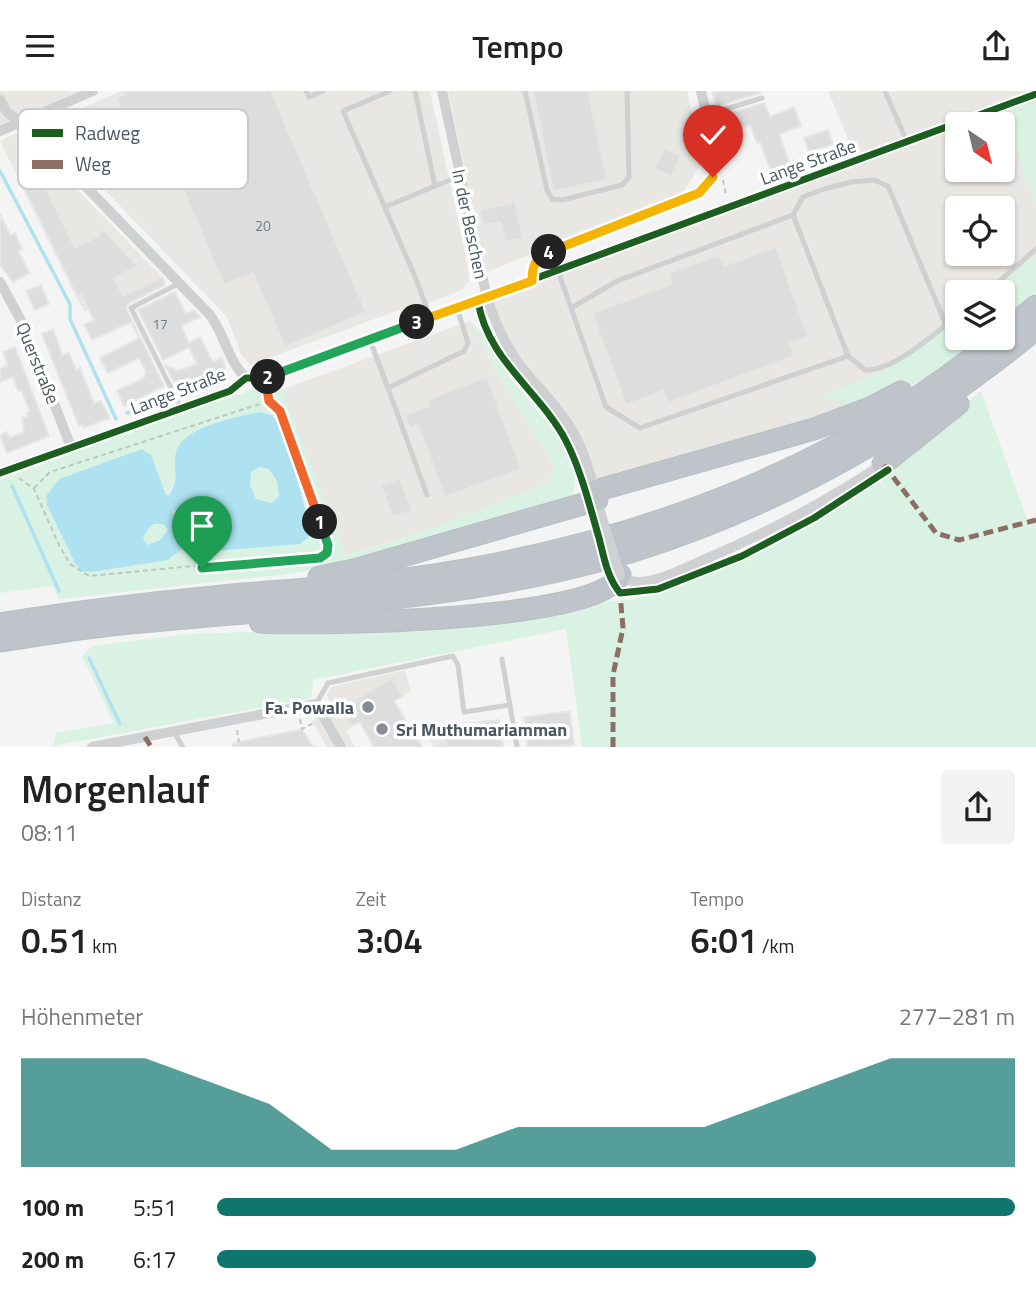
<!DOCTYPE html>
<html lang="de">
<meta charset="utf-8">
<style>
body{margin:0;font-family:"Titillium Web",sans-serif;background:#f2f2f2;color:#222;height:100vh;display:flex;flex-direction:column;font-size:26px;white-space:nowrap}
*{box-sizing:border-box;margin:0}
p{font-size:23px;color:#767676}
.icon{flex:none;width:38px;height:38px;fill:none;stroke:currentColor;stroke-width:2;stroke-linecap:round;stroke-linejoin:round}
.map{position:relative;height:656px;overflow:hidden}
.side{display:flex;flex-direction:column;background:#fff;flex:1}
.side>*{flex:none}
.needle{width:46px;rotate:145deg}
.controls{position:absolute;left:945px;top:21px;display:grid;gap:14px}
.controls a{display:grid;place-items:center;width:70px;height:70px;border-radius:7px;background:#fff;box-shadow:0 2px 5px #0004;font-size:35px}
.pin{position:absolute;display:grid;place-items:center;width:60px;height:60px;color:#fff;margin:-72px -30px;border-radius:50% 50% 50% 0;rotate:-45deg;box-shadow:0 0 7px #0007}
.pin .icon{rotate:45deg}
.km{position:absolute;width:35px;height:35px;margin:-18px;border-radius:50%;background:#222;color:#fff;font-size:19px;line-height:35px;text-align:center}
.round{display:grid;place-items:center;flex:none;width:74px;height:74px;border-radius:7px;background:#f2f2f2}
.head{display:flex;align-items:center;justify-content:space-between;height:119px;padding:0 21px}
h1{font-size:38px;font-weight:600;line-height:52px}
.metrics{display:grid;grid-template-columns:repeat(3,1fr);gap:10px;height:119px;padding:7px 21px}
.metrics div{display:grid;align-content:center}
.metrics b{font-size:35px;font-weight:600}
.metrics small{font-size:19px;font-weight:400}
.metrics p{font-size:19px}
.chart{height:196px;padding:14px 21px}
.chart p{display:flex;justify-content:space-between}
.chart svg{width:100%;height:126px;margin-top:7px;fill:#0f766e;opacity:.7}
ul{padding:0 21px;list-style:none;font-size:23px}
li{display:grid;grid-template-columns:112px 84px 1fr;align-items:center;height:52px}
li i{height:18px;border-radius:9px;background:#0f766e}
header{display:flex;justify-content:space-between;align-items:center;height:91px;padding:0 21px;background:#fff;font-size:32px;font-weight:600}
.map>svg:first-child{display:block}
</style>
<header><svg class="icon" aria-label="menu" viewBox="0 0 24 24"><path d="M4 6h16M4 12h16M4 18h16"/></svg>Tempo<svg class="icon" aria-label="share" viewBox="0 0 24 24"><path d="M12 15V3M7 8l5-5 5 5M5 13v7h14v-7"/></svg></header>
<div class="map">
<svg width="1036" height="656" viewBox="0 0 1036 656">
<rect width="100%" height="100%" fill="#f4f4f4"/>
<g fill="#e8e7e3" fill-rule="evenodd">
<polygon points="0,0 79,0 0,35"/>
<polygon points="121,0 430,0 469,180 469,190 462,199 417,217 415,213 250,274 241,263 227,226 51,43 60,27"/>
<polygon points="448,0 687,0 703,71 682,102 487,181"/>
<path d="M828 0H1036V201H957V247H980L930 284 870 317 595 400 581 358 530 286 487 207 857 69ZM957 33H1003V79H957ZM957 117H1003V163H957Z"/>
<polygon points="15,43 27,47 162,186 123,205 121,201 84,221 0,50"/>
<polygon points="470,230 497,283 549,365 554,380 548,392 424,441 346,464 281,299"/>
<polygon points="405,579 411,600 346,640 355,656 327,656 312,630 334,619 327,605 331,596"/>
<polygon points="499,629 504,656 434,656 424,637"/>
</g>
<g fill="#d9f2e3" fill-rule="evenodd">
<polygon points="1036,11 1036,115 1003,23"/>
<polygon points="1036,164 1036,201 1003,229 1003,201 992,201"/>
<polygon points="957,229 957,247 980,247 930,284 870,317 818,306 881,281"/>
<path d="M470 230C487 245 495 265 508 283 529 315 591 366 571 408L549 416 321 477 288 483 59 508 53 495 0 502V389L224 307 279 292 346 464C416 446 481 418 548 392L554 380 549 365 497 283ZM283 336 311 440 306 449 210 456 198 434 175 419 172 420 174 466 168 469 92 481 83 480 76 474 48 414 151 364 166 404 169 403 178 382 175 368Z"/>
<polygon points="981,300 1028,431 1036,429 1036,656 582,656 566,538 313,589 311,607 53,655 56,642 114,632 82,565 92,555 190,543 247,541 420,541 546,524 612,510 631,509 742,465 779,447 856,402 888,379 891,371"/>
<polygon points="260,376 269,377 277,390 279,405 271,412 256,408 250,394 251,381"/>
<polygon points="154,433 164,433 168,439 160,449 147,454 143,447 148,438"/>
</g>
<path fill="#aee2f0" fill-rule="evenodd" d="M259 321 271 324 283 336 311 440 309 446 300 453 214 460 210 456 197 434 175 419 172 420 182 448V458L168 469 92 481 82 480 76 474 47 414 46 405 59 388 142 358 151 364 166 404H169C181 385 172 378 176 361 182 336 237 326 259 321ZM260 376 269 378 277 390 279 405 271 412 256 408 250 394 251 381ZM154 433H163L168 439 160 449 147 454 143 447 148 438Z"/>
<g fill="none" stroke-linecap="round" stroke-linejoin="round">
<g stroke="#aee2f0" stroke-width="3.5">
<polyline points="0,80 70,213 70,228 116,328"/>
<polyline points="179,304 213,291"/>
<polyline points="127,322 169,307"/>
<polyline points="12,395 59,500"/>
<polyline points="89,567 120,633"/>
</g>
</g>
<g fill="#ddddde" stroke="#e5e6e7" stroke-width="2">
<polygon points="132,0 271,0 366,221 285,256 253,182 224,194 164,53 140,64 116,7"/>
<polygon points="533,0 588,0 607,89 553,100"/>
<polygon points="718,0 760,0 761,2 717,15 712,2"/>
<polygon points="764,12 770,26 794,16 801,35 779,43 790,73 771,80 760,51 757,52 750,34 724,44 718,29 722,28 721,25"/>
<polygon points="828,39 833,53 809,61 804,47"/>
<polygon points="665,57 681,65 671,86 654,77"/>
<polygon points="40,85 75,157 100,144 101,137 138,175 114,187 123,205 162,186 165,194 129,212 126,217 164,295 124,315 117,300 144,287 146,280 139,267 108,282 100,267 139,247 131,231 92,249 84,234 94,229 81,203 77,205 22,94"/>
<polygon points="515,111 523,147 505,151 501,131 483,134 480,119"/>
<polygon points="0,123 10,144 15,142 22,158 18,160 30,182 13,191 0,174"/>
<polygon points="776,156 808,245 790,252 794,265 668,312 663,300 626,314 592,222 672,193 669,182 719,164 724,175"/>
<polygon points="41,194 49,213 35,219 26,200"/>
<polygon points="175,201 186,223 194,219 200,226 181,235 189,252 200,246 211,268 213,270 222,267 224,272 225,278 214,281 215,284 190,293 190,291 183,293 181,289 174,291 165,274 178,280 197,273 189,256 163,269 138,219"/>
<polygon points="53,238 62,264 69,262 76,279 80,277 94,312 101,310 110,327 84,337 83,334 79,335 42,243"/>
<polygon points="15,256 49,345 7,362 0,344 7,341 9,347 24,341 22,327 28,325 27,322 30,320 21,299 18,300 13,286 0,291 0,278 8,274 3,261"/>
<polygon points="487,286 521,378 445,406 418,334 410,337 405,324 429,315 427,309"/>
<polygon points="400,387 412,419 393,426 381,394"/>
<polygon points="392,587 403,605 394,610 422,656 374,656 360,631 352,635 343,620 358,611 356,609"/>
<polygon points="570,620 574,654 528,656 524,626"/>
<polygon points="499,629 503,656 447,656 444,635"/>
<polygon points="302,638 313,656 233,656 233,652"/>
</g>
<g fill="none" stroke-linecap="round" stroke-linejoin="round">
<g stroke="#b9bec3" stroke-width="23">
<g id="highway">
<polyline points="1003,242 1036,215"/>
<polyline points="883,373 958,313"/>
<polyline points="595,400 814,338 870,317 901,301"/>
<polyline points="319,486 354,479 597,409"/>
<path d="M260 531C313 534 602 531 620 484"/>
<path d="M0 533C77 520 154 512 232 504 290 499 348 496 406 488 619 459 830 385 997 247"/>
<path d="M0 550C40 544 80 537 121 533 289 516 473 510 636 459 782 413 918 335 1036 238"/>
</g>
</g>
<g stroke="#bcc7c4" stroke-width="2" stroke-dasharray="5 3.5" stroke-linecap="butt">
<polyline points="723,89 726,104"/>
<polyline points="19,387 34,398 60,456 70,473 89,485 193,475 202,477 320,467 327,462 328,454 280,320 269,310 268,298"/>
<polyline points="34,397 50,381 269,310"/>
<polyline points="300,628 302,638 314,632"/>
<polyline points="237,639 239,651"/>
</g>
<g stroke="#ced0d2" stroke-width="5">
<polyline points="306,0 309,6 323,0"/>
<polyline points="390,0 343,20 416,188 430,226"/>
<polyline points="525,0 547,99 552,108 562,109 622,94 629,86 627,0"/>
<polyline points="885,0 907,51"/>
<polyline points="706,24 762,7"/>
<polyline points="435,95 460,85"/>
<polyline points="385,116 435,95 415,0"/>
<polyline points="793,124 803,106 824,98 851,91 874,89 888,95 946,234"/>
<polyline points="558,180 606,316 640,337 848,265 793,124 617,190 571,217"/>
<polyline points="180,192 131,217 181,317"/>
<polyline points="987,201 1036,158"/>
<polyline points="370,249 388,297 464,260 468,252 457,217"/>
<path d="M848 265 865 279C894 280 934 243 957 225"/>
<polyline points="388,297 427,404"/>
<polyline points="502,568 517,656"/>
<polyline points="316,613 328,592 453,565 458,574 464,621 510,614"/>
<polyline points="174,641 183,656"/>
</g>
<g stroke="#ced0d2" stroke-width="10">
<path d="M442 0 487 207C495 231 504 253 520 274 538 297 559 316 573 341 588 367 594 399 602 427"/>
<path d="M0 9 7 21 34 42 210 224C225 244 228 270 246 287"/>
<polyline points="0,40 93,0"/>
<polyline points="532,190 532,177 540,165 699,102 713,86 716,68 701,0"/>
<polyline points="0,191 24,235 71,356"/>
<polyline points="0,382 230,300 246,287 265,287 1036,3"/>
<path d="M620 484C627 489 631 491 640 491 660 490 683 478 701 470 765 443 826 411 883 373"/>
<polyline points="92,656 316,613 341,656"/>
</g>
<use href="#highway" stroke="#bec4c9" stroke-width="21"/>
<polyline stroke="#ced0d2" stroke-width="10" points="602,427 620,484"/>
<g stroke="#8d6e63" stroke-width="5" stroke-dasharray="10 5" stroke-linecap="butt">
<polyline points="884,374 936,442 959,449 1036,429"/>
<polyline points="145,646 151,656"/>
<polyline points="613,656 613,584 623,537 620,502"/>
</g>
<g stroke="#fff" stroke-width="11">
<g id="cycleway">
<path d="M478 210C487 269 540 300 566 350 581 379 590 416 599 447 604 466 607 486 620 502L658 498 742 465 814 427 888 379"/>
<polyline points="0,382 230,300 246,287 265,287 1036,3"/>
</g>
</g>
<use href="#cycleway" stroke="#1b5e20" stroke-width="7"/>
</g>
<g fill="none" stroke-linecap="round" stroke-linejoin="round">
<g stroke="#fff" stroke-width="14">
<polyline id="split-1" points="202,477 320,467 327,462 328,454 320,431"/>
</g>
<g stroke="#fff" stroke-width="14">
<polyline id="split-2" points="268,286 265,287 269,310 280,320 320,431"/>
</g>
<g stroke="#fff" stroke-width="14">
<polyline id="split-3" points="268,286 417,231"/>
</g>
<g stroke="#fff" stroke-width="14">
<path id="split-4" d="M417 231 532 190C532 176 535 166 549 161"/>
</g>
<g stroke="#fff" stroke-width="14">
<polyline id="split-5" points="549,161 699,102 713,86"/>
</g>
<use href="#split-1" stroke="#22a559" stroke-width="9"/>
<use href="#split-2" stroke="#f0652b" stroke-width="9"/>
<use href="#split-3" stroke="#22a559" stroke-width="9"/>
<use href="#split-4" stroke="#f5b400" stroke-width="9"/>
<use href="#split-5" stroke="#f5b400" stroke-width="9"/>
</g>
<g fill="#868d94" stroke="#fff" stroke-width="2.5">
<circle cx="368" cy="616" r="7"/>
<circle cx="382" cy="638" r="7"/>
</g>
<g text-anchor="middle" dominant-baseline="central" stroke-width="7" stroke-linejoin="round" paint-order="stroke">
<g font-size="14" fill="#707881">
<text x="263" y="134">20</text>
<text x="160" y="232">17</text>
</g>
<g font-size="18" fill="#4a5661" stroke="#fff">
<text transform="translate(808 71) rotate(-20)">Lange Straße</text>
<text transform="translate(470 133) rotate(78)">In der Beschen</text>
<text transform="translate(38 272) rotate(68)">Querstraße</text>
<text transform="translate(178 300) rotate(-21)">Lange Straße</text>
</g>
<g font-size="18" font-weight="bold" fill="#4a5661" stroke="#fff" text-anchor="end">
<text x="354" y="616">Fa. Powalla</text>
<text x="396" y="638" text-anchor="start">Sri Muthumariamman</text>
</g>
</g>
<rect x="18" y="18" width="230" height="80" rx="10" fill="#fff" stroke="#c9ccd0" stroke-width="2"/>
<rect x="32" y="38" width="31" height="8" fill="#1b5e20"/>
<rect x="32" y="69" width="31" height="9" fill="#8d6e63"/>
<g font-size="19" fill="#4a5661">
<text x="75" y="49">Radweg</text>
<text x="75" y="80">Weg</text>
</g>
</svg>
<div class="controls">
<a><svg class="needle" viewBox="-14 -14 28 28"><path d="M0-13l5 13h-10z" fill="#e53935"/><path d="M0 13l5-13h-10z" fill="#767676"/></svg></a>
<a><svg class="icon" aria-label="locate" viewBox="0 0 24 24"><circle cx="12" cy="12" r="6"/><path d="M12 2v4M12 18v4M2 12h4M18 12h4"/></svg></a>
<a><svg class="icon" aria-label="layers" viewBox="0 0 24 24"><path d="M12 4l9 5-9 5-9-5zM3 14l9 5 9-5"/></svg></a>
</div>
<div class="pin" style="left:202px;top:477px;background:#1e9e55"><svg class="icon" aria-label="arrive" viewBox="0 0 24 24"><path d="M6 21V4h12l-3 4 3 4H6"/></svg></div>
<div class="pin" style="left:713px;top:86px;background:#d93025"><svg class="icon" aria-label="check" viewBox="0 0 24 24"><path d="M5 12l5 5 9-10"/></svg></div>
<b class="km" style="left:320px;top:431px">1</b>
<b class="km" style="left:268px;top:286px">2</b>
<b class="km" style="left:417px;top:231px">3</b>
<b class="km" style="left:549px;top:161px">4</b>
</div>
<section class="side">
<div class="head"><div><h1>Morgenlauf</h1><p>08:11</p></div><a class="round"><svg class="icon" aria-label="share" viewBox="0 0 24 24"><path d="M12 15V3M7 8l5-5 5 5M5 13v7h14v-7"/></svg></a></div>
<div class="metrics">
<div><p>Distanz</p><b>0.51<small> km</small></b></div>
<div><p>Zeit</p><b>3:04</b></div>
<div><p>Tempo</p><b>6:01<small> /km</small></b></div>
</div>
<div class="chart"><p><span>Höhenmeter</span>277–281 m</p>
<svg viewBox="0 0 160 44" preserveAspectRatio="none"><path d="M0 44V6L10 6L20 6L30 14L40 22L50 38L60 38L70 38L80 30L90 30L100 30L110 30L120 22L130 14L140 6L150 6L160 6V44z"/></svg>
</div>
<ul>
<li><b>100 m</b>5:51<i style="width:100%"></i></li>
<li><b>200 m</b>6:17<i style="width:75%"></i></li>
</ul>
</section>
